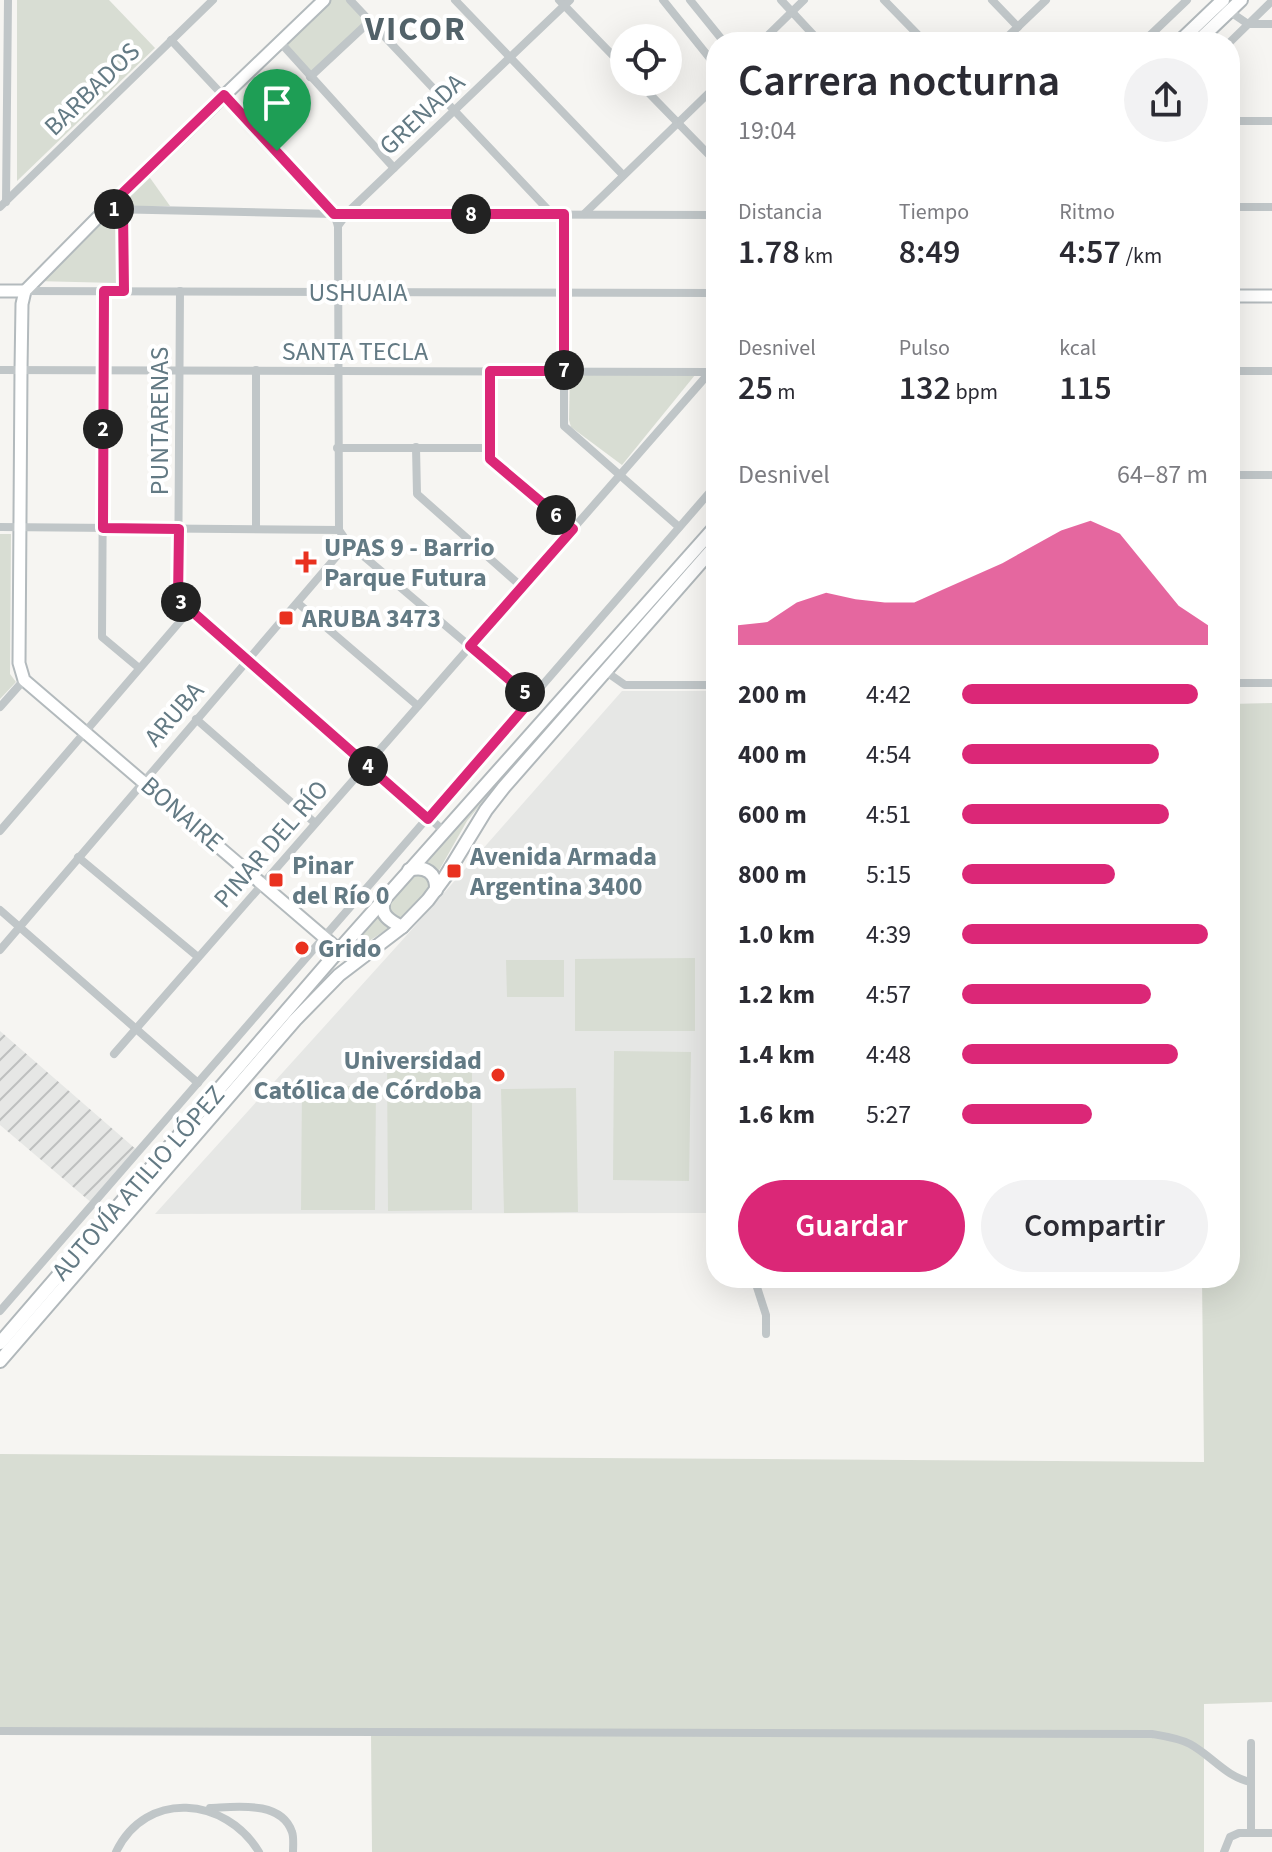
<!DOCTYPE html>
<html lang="es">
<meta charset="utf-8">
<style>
body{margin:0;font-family:"Source Sans 3",sans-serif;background:#f2f2f3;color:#2b2b33;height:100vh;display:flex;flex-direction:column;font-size:30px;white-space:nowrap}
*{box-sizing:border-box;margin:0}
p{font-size:26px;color:#7c7c81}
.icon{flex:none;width:44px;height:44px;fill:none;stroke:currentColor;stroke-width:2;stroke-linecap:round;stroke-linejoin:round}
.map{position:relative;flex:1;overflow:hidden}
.panel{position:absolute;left:706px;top:32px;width:534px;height:1256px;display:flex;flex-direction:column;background:#fff;border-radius:32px;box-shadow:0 8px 32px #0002}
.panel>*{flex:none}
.tools{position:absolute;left:610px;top:24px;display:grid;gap:16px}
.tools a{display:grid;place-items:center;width:72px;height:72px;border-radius:50%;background:#fff;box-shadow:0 8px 32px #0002;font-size:40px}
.pin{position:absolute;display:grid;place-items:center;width:68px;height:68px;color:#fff;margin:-82px -34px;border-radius:50% 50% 50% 0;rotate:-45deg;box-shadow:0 0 8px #0007}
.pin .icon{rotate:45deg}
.km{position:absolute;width:40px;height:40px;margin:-20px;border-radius:50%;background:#222;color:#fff;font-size:22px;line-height:40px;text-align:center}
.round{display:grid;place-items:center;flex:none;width:84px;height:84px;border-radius:42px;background:#f2f2f3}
.summary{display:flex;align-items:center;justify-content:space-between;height:136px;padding:0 32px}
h1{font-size:44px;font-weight:600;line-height:60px}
.metrics{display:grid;grid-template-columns:repeat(3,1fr);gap:12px;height:136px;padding:8px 32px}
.metrics div{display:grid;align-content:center}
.metrics b{font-size:34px;font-weight:600}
.metrics small{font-size:22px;font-weight:400}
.metrics p{font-size:22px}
.chart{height:224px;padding:16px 32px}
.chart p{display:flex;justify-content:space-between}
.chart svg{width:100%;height:144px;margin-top:8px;fill:#db2777;opacity:.7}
.button{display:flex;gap:16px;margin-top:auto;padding:16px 32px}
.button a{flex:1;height:92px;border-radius:48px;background:#db2777;color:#fff;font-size:32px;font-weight:600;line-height:92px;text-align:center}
.button a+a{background:#f2f2f3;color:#2b2b33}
ul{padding:0 32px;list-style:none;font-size:26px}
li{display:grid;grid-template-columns:128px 96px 1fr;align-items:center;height:60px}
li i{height:20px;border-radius:10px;background:#db2777}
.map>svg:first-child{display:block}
</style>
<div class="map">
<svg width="1272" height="1852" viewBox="0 0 1272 1852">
<defs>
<pattern id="industrial-furrows" width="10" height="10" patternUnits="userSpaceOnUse" patternTransform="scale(2)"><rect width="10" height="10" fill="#e6e7e5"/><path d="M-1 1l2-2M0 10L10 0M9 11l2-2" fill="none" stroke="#bec0bf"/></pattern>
</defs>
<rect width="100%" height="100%" fill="#f6f5f2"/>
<polygon fill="#e6e7e5" points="622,691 716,691 716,1213 155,1214 406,936"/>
<polygon fill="url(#industrial-furrows)" points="0,1031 138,1151 93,1204 0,1125"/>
<g fill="#d8ddd3">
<polygon points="17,0 109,0 155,48 17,181"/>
<polygon points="328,0 348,0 367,21 310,74 282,44"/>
<polygon points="148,175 170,206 115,207"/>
<polygon points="108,213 116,213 117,283 34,281"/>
<polygon points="570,372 695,375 622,465 571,427 569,420"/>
<polygon points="0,534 11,534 10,674 16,682 0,699"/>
<polygon points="1272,703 1272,1702 1204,1704 1204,1852 372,1852 371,1733 0,1731 0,1454 1204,1462 1202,1278 1230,1278 1230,704"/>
<polygon points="546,725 467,821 437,874 424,865 507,767"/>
<path d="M422 871 429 877 431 885 402 919 395 920 388 914C388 900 409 875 422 871Z"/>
<polygon points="379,912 392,926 337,962"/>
<polygon points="695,958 695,1031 575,1031 575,959"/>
<polygon points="506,960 564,960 564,997 507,997"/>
<polygon points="614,1051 691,1052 689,1181 613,1180"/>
<polygon points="472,1060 472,1210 388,1211 387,1061"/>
<polygon points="302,1086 376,1086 375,1210 301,1210"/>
<polygon points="576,1088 578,1212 504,1213 501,1089"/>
</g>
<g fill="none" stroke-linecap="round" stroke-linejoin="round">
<g stroke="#b3babd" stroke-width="15">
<g id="secondary">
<polyline points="324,0 106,209 25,291 22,304 21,370 19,663 24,680 339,950"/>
<polyline points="0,291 25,291"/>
<polyline points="1230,296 1272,296"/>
</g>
</g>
<g stroke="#b1b8bb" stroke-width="16">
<g id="primary">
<polyline points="1179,42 1223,0"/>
<polyline points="1197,42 1241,0"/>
<path d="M409 870C425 865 437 873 436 890"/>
<path d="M384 900C379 915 390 921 402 927"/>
<polyline points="0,1343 339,950 716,526"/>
<polyline points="0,1361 295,1020 339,975 402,927 428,900 445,877 486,810 504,787 716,545"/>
</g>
</g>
<g stroke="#c0c6c8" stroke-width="8">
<polyline points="350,0 552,214"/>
<polyline points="455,0 623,175"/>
<polyline points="559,0 624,67"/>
<polyline points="663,0 716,66"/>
<polyline points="690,0 724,42"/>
<polyline points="781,0 820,42"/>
<polyline points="884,0 925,42"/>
<polyline points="992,0 1018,27"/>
<polyline points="1226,9 1248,24 1272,24"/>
<polyline points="171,40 334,214 338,226 339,530 348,543 532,699"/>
<polyline points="280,42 394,168"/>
<polyline points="761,42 804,0"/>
<polyline points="1002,42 1046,0"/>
<polyline points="1143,42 1187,0"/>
<polyline points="1230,42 1272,1"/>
<polyline points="310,77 369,22"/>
<polyline points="638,82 716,162"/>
<polyline points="1230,121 1272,121"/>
<polyline points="6,202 8,0"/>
<polyline points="0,207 213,0"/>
<polyline points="1230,207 1272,207"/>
<polyline points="106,209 334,214 716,215"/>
<polyline points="123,209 124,291"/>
<polyline points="564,214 564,426 679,527"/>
<polyline points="584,214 716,86"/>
<polyline points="338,226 349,211 570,0"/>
<polyline points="25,291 716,293"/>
<polyline points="104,291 102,637 139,668"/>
<polyline points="180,291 178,599 444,831"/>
<polyline points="0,370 710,372"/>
<polyline points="490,371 490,459 573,529"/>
<polyline points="1230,371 1272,371"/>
<polyline points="710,372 713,361 712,293"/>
<polyline points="416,447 417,494 522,587"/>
<polyline points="337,448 490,448"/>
<polyline points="1230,475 1272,475"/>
<polyline points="0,527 339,530"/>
<polyline points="256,529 256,370"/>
<polyline points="299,604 418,706"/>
<polyline points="605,671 625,685 716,685"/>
<polyline points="1230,683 1272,683"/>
<polyline points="0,707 24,680"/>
<polyline points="196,719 315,823"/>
<polyline points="0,831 189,611"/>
<polyline points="78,857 198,957"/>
<polyline points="0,910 198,1083"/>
<polyline points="0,950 348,543"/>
<polyline points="114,1054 710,372"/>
<polyline points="754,1278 766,1315 766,1334"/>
<polyline points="0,1311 716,485"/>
<path d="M0 1731 1152 1734C1164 1736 1178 1738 1190 1744 1212 1756 1226 1777 1251 1782"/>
<polyline points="1251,1743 1251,1832"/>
<path d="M210 1808C236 1807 281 1800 292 1832 294 1837 293 1847 293 1852"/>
<path d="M116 1852C146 1789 226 1797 259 1852"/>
<polyline points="1224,1852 1230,1837 1239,1833 1272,1833"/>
</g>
<use href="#secondary" stroke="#fff" stroke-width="11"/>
<use href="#primary" stroke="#fff" stroke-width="12"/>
</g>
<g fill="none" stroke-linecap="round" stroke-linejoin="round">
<g stroke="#fff" stroke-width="16">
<polygon id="route" points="224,95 334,214 564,214 564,371 490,371 490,459 573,529 470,646 532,699 428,819 178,599 179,529 103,528 104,291 124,291 123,209 106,209"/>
</g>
<use href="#route" stroke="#db2777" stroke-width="10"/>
</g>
<g fill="#e9311f" stroke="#fff" stroke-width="3">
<path d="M302 550h8v8h8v8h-8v8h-8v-8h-8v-8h8z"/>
<rect x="278" y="610" width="16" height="16" rx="4"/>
<rect x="446" y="863" width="16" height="16" rx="4"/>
<rect x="268" y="872" width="16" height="16" rx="4"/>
<circle cx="302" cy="948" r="8"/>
<circle cx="498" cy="1075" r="8"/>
</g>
<g text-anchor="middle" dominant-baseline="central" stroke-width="8" stroke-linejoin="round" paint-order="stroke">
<g font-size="26" fill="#637a84" stroke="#fff">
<text transform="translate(92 89) rotate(-44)">BARBADOS</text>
<text transform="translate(422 114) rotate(-43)">GRENADA</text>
<text x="358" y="292">USHUAIA</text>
<text x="355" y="351">SANTA TECLA</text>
<text transform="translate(159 421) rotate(-90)">PUNTARENAS</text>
<text transform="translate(174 714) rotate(-49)">ARUBA</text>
<text transform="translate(182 814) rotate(41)">BONAIRE</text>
<text transform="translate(271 844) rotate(-49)">PINAR DEL RÍO</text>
<text transform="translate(138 1183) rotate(-49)">AUTOVÍA ATILIO LÓPEZ</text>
</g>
<g font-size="26" font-weight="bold" fill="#637a84" stroke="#fff" text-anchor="start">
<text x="324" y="547">UPAS 9 - Barrio<tspan x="324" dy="30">Parque Futura</tspan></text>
<text x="302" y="618">ARUBA 3473</text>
<text x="470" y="856">Avenida Armada<tspan x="470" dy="30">Argentina 3400</tspan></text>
<text x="292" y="865">Pinar<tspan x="292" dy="30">del Río 0</tspan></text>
<text x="318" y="948">Grido</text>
<text x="482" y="1060" text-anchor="end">Universidad<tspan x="482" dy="30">Católica de Córdoba</tspan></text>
</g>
<g font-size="34" font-weight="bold" letter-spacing="2" fill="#526269" stroke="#fff">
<text x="416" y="29">VICOR</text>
</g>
</g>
</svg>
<div class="tools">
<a><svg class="icon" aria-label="locate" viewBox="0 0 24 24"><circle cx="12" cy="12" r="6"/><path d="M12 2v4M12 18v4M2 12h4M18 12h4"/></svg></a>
</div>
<div class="pin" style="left:277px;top:151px;background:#1e9e55"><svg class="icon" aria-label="arrive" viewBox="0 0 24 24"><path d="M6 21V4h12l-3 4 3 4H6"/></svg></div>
<b class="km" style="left:114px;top:209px">1</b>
<b class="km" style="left:103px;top:429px">2</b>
<b class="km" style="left:181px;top:602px">3</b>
<b class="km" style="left:368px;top:766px">4</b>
<b class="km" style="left:525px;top:692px">5</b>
<b class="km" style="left:556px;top:515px">6</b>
<b class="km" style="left:564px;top:370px">7</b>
<b class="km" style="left:471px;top:214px">8</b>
<section class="panel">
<div class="summary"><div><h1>Carrera nocturna</h1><p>19:04</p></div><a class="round"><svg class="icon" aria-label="share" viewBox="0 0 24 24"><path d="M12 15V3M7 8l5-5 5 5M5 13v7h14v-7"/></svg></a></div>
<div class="metrics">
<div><p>Distancia</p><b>1.78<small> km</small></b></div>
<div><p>Tiempo</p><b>8:49</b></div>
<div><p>Ritmo</p><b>4:57<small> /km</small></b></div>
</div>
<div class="metrics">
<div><p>Desnivel</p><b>25<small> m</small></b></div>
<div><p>Pulso</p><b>132<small> bpm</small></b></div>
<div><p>kcal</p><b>115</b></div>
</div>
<div class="chart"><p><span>Desnivel</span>64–87 m</p>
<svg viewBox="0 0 160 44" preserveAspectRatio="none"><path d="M0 44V38L10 37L20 31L30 28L40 30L50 31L60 31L70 27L80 23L90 19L100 14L110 9L120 6L130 10L140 21L150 32L160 38V44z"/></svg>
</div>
<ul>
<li><b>200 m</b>4:42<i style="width:96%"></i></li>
<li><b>400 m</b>4:54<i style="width:80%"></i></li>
<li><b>600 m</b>4:51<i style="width:84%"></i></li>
<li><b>800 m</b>5:15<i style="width:62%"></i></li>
<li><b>1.0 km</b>4:39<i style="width:100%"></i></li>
<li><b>1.2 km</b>4:57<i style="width:77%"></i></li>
<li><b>1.4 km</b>4:48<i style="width:88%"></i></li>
<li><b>1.6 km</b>5:27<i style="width:53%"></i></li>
</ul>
<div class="button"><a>Guardar</a><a>Compartir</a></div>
</section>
</div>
